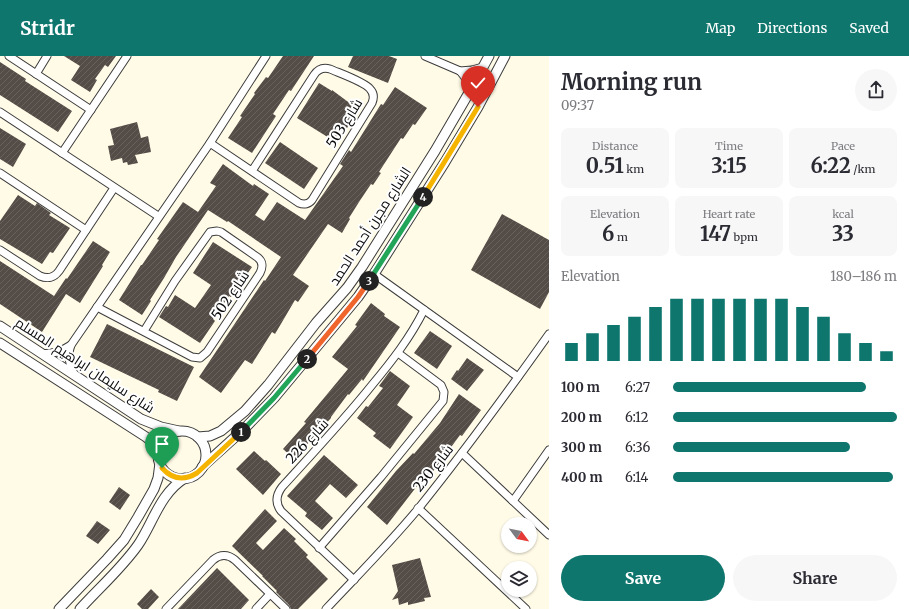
<!DOCTYPE html>
<meta charset="utf-8">
<style>
body{margin:0;font-family:Merriweather,Cairo,serif;background:#f7f7f7;color:#2b2b33;height:100vh;display:flex;flex-direction:column;font-size:15px;white-space:nowrap}
*{box-sizing:border-box;margin:0}
p{font-size:13px;color:#7c7c81}
.icon{flex:none;width:22px;height:22px;fill:none;stroke:currentColor;stroke-width:2;stroke-linecap:round;stroke-linejoin:round}
.map{position:relative;flex:1;overflow:hidden}
.sheet{display:flex;flex-direction:column;background:#fff;width:360px}
.sheet>*{flex:none}
.needle{width:26px;rotate:122deg}
.buttons{position:absolute;left:501px;top:461px;display:grid;gap:8px}
.buttons a{display:grid;place-items:center;width:36px;height:36px;border-radius:50%;background:#fff;box-shadow:0 1px 3px #0004;font-size:20px}
.pin{position:absolute;display:grid;place-items:center;width:34px;height:34px;color:#fff;margin:-41px -17px;border-radius:50% 50% 50% 0;rotate:-45deg;box-shadow:0 0 4px #0007}
.pin .icon{rotate:45deg}
.km{position:absolute;width:20px;height:20px;margin:-10px;border-radius:50%;background:#222;color:#fff;font-size:11px;line-height:20px;text-align:center}
.round{display:grid;place-items:center;flex:none;width:42px;height:42px;border-radius:21px;background:#f7f7f7}
.overview{display:flex;align-items:center;justify-content:space-between;height:68px;padding:0 12px}
h1{font-size:22px;font-weight:700;line-height:30px}
.figures{display:grid;grid-template-columns:repeat(3,1fr);gap:6px;height:68px;padding:4px 12px}
.figures div{display:grid;align-content:center;border-radius:8px;background:#f7f7f7;text-align:center}
.figures b{font-size:20px;font-weight:700}
.figures small{font-size:11px;font-weight:400}
.figures p{font-size:11px}
.chart{height:112px;padding:8px 12px}
.chart p{display:flex;justify-content:space-between}
.chart svg{width:100%;height:72px;margin-top:4px;stroke:#0f766e;stroke-width:6}
.primary-button{display:flex;gap:8px;margin-top:auto;padding:8px 12px}
.primary-button a{flex:1;height:46px;border-radius:24px;background:#0f766e;color:#fff;font-size:16px;font-weight:700;line-height:46px;text-align:center}
.primary-button a+a{background:#f7f7f7;color:#2b2b33}
ul{padding:0 12px;list-style:none;font-size:13px}
li{display:grid;grid-template-columns:64px 48px 1fr;align-items:center;height:30px}
li i{height:10px;border-radius:5px;background:#0f766e}
header{display:flex;align-items:center;gap:24px;box-sizing:border-box;height:56px;padding:0 20px;background:#0f766e;color:#fff}
header strong{font-size:19px}
nav{display:flex;gap:22px;margin-inline-start:auto;font-size:14px}
main{display:flex;flex:1;min-height:0}
.map>svg:first-child{display:block}
</style>
<header>
<strong>Stridr</strong>
<nav><a>Map</a><a>Directions</a><a>Saved</a></nav>
</header>
<main>
<div class="map">
<svg width="549" height="553" viewBox="0 0 549 553">
<defs>
<pattern id="building-hatch" width="6" height="6" patternUnits="userSpaceOnUse"><rect width="6" height="6" fill="#544c46"/><path d="M-1 1l2-2M0 6l6-6M5 7l2-2" fill="none" stroke="#68615c"/></pattern>
</defs>
<rect width="100%" height="100%" fill="#fffbe7"/>
<g fill="url(#building-hatch)">
<polygon points="64,0 116,0 108,11 105,9 95,23 97,24 90,36 71,24 80,10"/>
<polygon points="283,0 314,0 291,35 289,34 273,58 276,60 252,97 228,82 242,61 240,60 255,38 254,37 266,21 268,22"/>
<polygon points="353,0 389,0 397,3 388,27 348,11"/>
<polygon points="0,6 26,23 25,25 72,55 58,76 0,39"/>
<polygon points="319,27 332,35 332,34 359,54 347,72 344,70 334,85 297,62"/>
<polygon points="395,31 427,52 415,69 413,68 403,83 401,82 379,116 381,117 373,129 371,128 359,146 349,162 350,163 342,177 328,168 293,219 309,230 298,246 295,244 275,278 272,276 252,308 245,304 221,337 199,321 264,224 265,225 281,201 228,165 227,166 208,154 176,201 164,222 150,244 151,245 142,259 119,244 141,209 142,209 159,184 157,183 183,146 198,156 216,130 210,127 223,108 253,130 254,128 269,138 255,159 264,165 277,146 305,164 343,110 340,108 349,94 351,96 381,48 383,49"/>
<polygon points="137,66 141,82 148,80 151,96 135,99 138,107 128,109 127,106 123,107 122,102 111,105 108,90 114,89 110,73"/>
<polygon points="0,72 26,88 13,111 0,103"/>
<polygon points="280,86 318,112 304,133 265,107"/>
<polygon points="18,139 35,150 37,147 51,157 49,159 70,172 53,197 50,196 42,208 0,183 0,165"/>
<polygon points="502,158 549,184 549,236 540,253 471,214"/>
<polygon points="93,185 110,196 102,209 103,210 80,247 66,238 42,276 0,248 0,205 54,240 66,222 67,223"/>
<polygon points="213,186 252,211 231,241 229,240 213,263 215,265 200,287 159,261 166,250 168,251 175,239 195,252 211,229 193,217"/>
<polygon points="371,247 385,258 384,260 400,271 363,325 362,323 349,339 348,338 331,361 331,362 294,403 283,393 306,367 304,366 348,313 332,301 357,270 355,269"/>
<polygon points="107,268 194,311 177,345 158,336 159,334 90,301"/>
<polygon points="430,275 452,290 437,313 414,297"/>
<polygon points="467,302 484,314 467,335 451,323 457,314 458,315"/>
<polygon points="390,315 410,330 397,349 413,361 390,393 373,380 376,377 357,362 366,350 368,351 383,332 379,330"/>
<polygon points="459,338 481,354 462,380 460,379 435,413 419,431 417,430 387,469 367,451 396,415 413,397 414,398 440,367"/>
<polygon points="254,395 265,405 266,404 281,418 263,439 236,413"/>
<polygon points="324,399 358,429 346,442 330,428 315,445 333,462 322,474 305,460 307,457 287,440"/>
<polygon points="119,431 130,439 120,454 109,446"/>
<polygon points="265,453 277,465 256,487 263,494 284,472 296,483 294,485 308,499 306,501 328,523 298,553 291,553 289,549 276,536 277,535 262,520 263,520 232,490"/>
<polygon points="97,465 110,474 98,488 86,480"/>
<polygon points="420,502 431,541 424,542 425,545 408,549 408,546 399,549 398,542 392,544 398,535 392,509"/>
<polygon points="217,512 249,544 241,553 178,553"/>
<polygon points="151,533 159,541 148,553 142,553 137,548"/>
</g>
<g fill="none" stroke-linecap="round" stroke-linejoin="round">
<g stroke="#3d3d3d" stroke-width="9">
<g id="minor">
<polyline points="9,0 91,54"/>
<polyline points="425,0 460,15 472,14 483,11"/>
<polyline points="460,15 467,24 470,35"/>
<polyline points="36,18 47,0"/>
<polyline points="0,56 158,160"/>
<path d="M210 87 299 147C304 149 309 148 312 144L372 47C374 42 374 37 370 33 365 26 339 17 330 13 323 11 318 13 314 19L252 115"/>
<polyline points="62,97 127,0"/>
<polyline points="0,117 86,174"/>
<path d="M0 194 40 220C47 223 54 222 59 215L114 132"/>
<polyline points="374,218 518,321"/>
<path d="M97 251 192 301 200 302 207 296 260 217C263 211 263 205 257 201L221 176 217 175 210 176 175 225 144 275"/>
<polyline points="42,298 59,296 71,289"/>
<path d="M74 318C69 308 67 299 71 289L210 87 266 0"/>
<polyline points="462,397 549,479"/>
<polyline points="513,445 549,394"/>
<polyline points="418,452 526,553"/>
<polyline points="319,492 381,421 443,345 444,336 441,329 398,297"/>
<path d="M354 524 281 455C275 447 276 439 282 431 313 397 344 364 372 329 392 305 410 282 424 254"/>
<path d="M166 553 213 504C220 498 228 498 235 504L286 553"/>
<polyline points="256,553 270,538"/>
<path d="M326 553C357 520 389 488 418 453 464 396 507 337 549 278"/>
</g>
</g>
<g stroke="#3d3d3d" stroke-width="11">
<g id="tertiary">
<polyline points="0,270 141,363 161,371 179,375"/>
<polyline points="0,287 146,381 151,385 158,396"/>
<circle cx="182" cy="399" r="24"/>
<polyline points="198,381 210,380 221,375 245,355 268,329 316,267 347,232 362,211 435,95 470,35 489,0"/>
<polyline points="202,411 245,372 274,342 358,241 374,218 445,106 478,51 505,0"/>
<polyline points="59,553 107,503 124,484 138,461 154,433 158,422 160,407"/>
<path d="M80 553C99 532 121 513 138 489 153 467 160 437 185 422"/>
</g>
</g>
<use href="#minor" stroke="#fff" stroke-width="7"/>
<use href="#tertiary" stroke="#fff" stroke-width="9"/>
</g>
<g fill="none" stroke-linecap="round" stroke-linejoin="round">
<g stroke="#fff" stroke-width="8">
<path id="split-1" d="M162 412C172 423 184 425 197 417L241 376"/>
</g>
<g stroke="#fff" stroke-width="8">
<polyline id="split-2" points="241,376 274,342 307,303"/>
</g>
<g stroke="#fff" stroke-width="8">
<polyline id="split-3" points="307,303 358,241 369,225"/>
</g>
<g stroke="#fff" stroke-width="8">
<polyline id="split-4" points="369,225 423,141"/>
</g>
<g stroke="#fff" stroke-width="8">
<polyline id="split-5" points="423,141 478,51"/>
</g>
<use href="#split-1" stroke="#f5b400" stroke-width="5"/>
<use href="#split-2" stroke="#22a559" stroke-width="5"/>
<use href="#split-3" stroke="#f0652b" stroke-width="5"/>
<use href="#split-4" stroke="#22a559" stroke-width="5"/>
<use href="#split-5" stroke="#f5b400" stroke-width="5"/>
</g>
<g text-anchor="middle" dominant-baseline="central" stroke-width="4" stroke-linejoin="round" paint-order="stroke">
<g font-size="14" fill="#0a0a0a" stroke="#fff">
<text transform="translate(344 67) rotate(-58)">شارع 503</text>
<text transform="translate(370 170) rotate(-57)">الشارع مجرن أحمد الحمد</text>
<text transform="translate(230 239) rotate(-56)">شارع 502</text>
<text transform="translate(85 309) rotate(33)">شارع سليمان ابراهيم المسلم</text>
<text transform="translate(307 385) rotate(-47)">شارع 226</text>
<text transform="translate(433 412) rotate(-52)">شارع 230</text>
</g>
</g>
</svg>
<div class="buttons">
<a><svg class="needle" viewBox="-14 -14 28 28"><path d="M0-13l5 13h-10z" fill="#e53935"/><path d="M0 13l5-13h-10z" fill="#7c7c81"/></svg></a>
<a><svg class="icon" aria-label="layers" viewBox="0 0 24 24"><path d="M12 4l9 5-9 5-9-5zM3 14l9 5 9-5"/></svg></a>
</div>
<div class="pin" style="left:162px;top:412px;background:#1e9e55"><svg class="icon" aria-label="arrive" viewBox="0 0 24 24"><path d="M6 21V4h12l-3 4 3 4H6"/></svg></div>
<div class="pin" style="left:478px;top:51px;background:#d93025"><svg class="icon" aria-label="check" viewBox="0 0 24 24"><path d="M5 12l5 5 9-10"/></svg></div>
<b class="km" style="left:241px;top:376px">1</b>
<b class="km" style="left:307px;top:303px">2</b>
<b class="km" style="left:369px;top:225px">3</b>
<b class="km" style="left:423px;top:141px">4</b>
</div>
<section class="sheet">
<div class="overview"><div><h1>Morning run</h1><p>09:37</p></div><a class="round"><svg class="icon" aria-label="share" viewBox="0 0 24 24"><path d="M12 15V3M7 8l5-5 5 5M5 13v7h14v-7"/></svg></a></div>
<div class="figures">
<div><p>Distance</p><b>0.51<small> km</small></b></div>
<div><p>Time</p><b>3:15</b></div>
<div><p>Pace</p><b>6:22<small> /km</small></b></div>
</div>
<div class="figures">
<div><p>Elevation</p><b>6<small> m</small></b></div>
<div><p>Heart rate</p><b>147<small> bpm</small></b></div>
<div><p>kcal</p><b>33</b></div>
</div>
<div class="chart"><p><span>Elevation</span>180–186 m</p>
<svg viewBox="0 0 160 44" preserveAspectRatio="none"><path d="M5 44V33M15 44V27M25 44V22M35 44V17M45 44V11M55 44V6M65 44V6M75 44V6M85 44V6M95 44V6M105 44V6M115 44V11M125 44V17M135 44V27M145 44V33M155 44V38"/></svg>
</div>
<ul>
<li><b>100 m</b>6:27<i style="width:86%"></i></li>
<li><b>200 m</b>6:12<i style="width:100%"></i></li>
<li><b>300 m</b>6:36<i style="width:79%"></i></li>
<li><b>400 m</b>6:14<i style="width:98%"></i></li>
</ul>
<div class="primary-button"><a>Save</a><a>Share</a></div>
</section>
</main>
